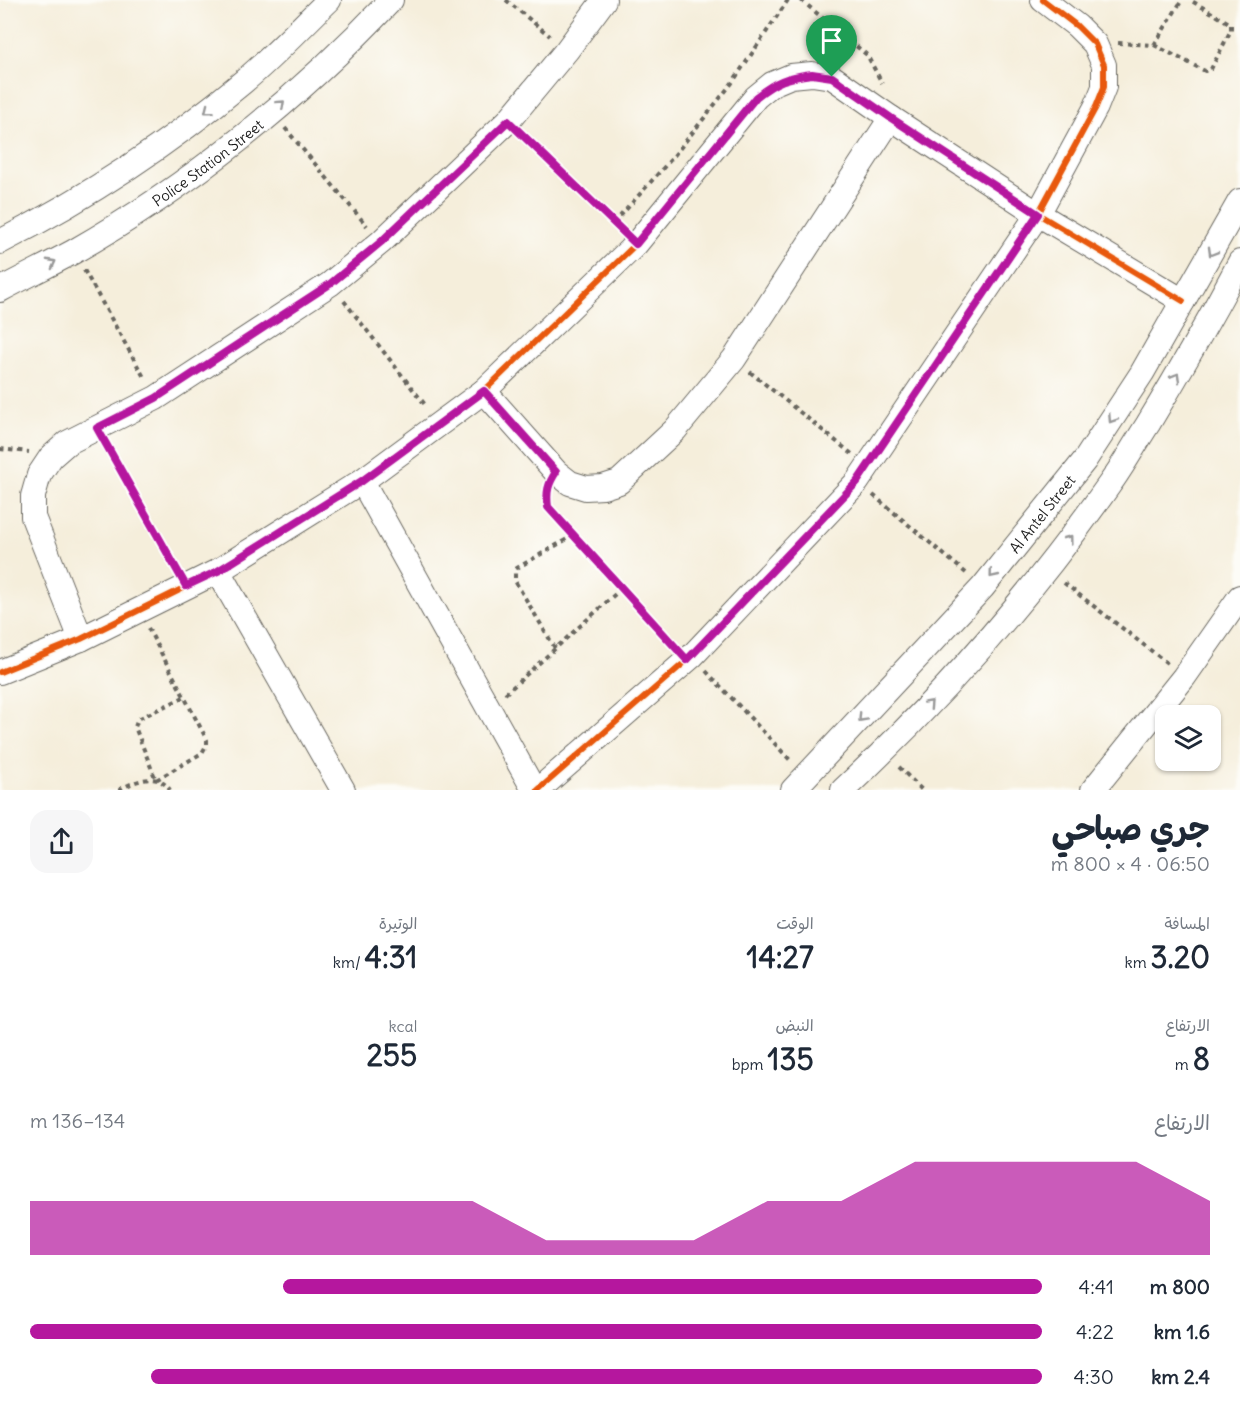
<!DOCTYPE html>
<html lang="ar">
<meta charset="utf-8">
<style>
body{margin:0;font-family:Delius,"Playpen Sans Arabic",sans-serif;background:#f6f6f7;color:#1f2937;direction:rtl;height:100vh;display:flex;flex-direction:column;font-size:22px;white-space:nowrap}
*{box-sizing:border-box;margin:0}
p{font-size:20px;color:#747a83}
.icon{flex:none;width:33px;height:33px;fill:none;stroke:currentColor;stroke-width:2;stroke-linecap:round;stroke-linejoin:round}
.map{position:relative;height:790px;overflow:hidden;direction:ltr}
.sheet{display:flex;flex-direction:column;background:#fff;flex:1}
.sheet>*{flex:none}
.controls{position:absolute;left:1155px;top:705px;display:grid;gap:12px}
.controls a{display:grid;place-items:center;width:66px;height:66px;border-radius:12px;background:#fff;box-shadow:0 2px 4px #0004;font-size:30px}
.pin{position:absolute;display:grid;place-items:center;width:51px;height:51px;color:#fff;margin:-62px -26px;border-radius:50% 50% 50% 0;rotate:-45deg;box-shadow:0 0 6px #0007}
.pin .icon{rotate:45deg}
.round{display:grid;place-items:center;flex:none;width:63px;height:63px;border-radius:18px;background:#f6f6f7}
.overview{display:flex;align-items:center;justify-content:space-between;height:102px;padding:0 30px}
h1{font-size:33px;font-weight:700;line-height:45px}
.metrics{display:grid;grid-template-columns:repeat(3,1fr);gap:9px;height:102px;padding:6px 30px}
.metrics div{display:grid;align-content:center}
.metrics b{font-size:30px;font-weight:700}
.metrics small{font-size:16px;font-weight:400}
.metrics p{font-size:16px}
.chart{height:168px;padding:12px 30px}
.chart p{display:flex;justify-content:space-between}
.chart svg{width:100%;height:108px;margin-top:6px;fill:#b5179e;opacity:.7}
ul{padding:0 30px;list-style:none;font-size:20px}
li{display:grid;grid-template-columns:96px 72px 1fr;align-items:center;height:45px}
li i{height:15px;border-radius:8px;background:#b5179e}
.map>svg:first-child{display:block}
</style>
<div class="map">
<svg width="1240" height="790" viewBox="0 0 1240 790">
<rect width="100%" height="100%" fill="#fdfcf7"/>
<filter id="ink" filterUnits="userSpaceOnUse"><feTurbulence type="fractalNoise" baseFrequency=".0167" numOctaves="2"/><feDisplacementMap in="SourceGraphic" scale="12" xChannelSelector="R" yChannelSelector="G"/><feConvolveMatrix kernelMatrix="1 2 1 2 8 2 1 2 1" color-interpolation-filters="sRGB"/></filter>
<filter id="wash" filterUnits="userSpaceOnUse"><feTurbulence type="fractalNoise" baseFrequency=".008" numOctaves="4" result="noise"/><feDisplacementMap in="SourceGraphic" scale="24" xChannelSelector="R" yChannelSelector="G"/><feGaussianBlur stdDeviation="1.35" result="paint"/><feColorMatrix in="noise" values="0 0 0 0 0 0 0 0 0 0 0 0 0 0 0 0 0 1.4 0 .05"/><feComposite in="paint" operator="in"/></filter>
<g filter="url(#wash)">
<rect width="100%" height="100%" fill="#f5eedb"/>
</g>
<g filter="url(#ink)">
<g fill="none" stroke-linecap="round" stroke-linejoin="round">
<g stroke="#68665f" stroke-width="26">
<g id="minor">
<path d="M0 242C86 198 169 144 243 82 273 57 301 27 329 0"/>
<path id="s1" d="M0 290C24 277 49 265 73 252 190 186 299 98 391 0"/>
<polyline points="484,391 556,472 570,483 586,488 603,487 619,482 675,430 734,359 891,118"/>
<polyline points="362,481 534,790"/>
<polyline points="218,571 343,790"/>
<polyline points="81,639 33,517 33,496 39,475 51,457 67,443 156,398 330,284 381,242 508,121 567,50 604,0"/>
<polyline points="0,672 81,639 218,571 362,481 484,391 636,244 756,97 772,84 791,76 812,74 832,77 891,118 1038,214 1183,301"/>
<polyline points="538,790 692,656 857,482 1038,214 1096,107 1104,87 1104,65 1095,44 1077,26 1043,0"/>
<path id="s2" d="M793 790 983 587 1085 460 1142 373 1240 201"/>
<path d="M843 790C942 698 1031 595 1109 485 1123 466 1135 444 1148 424 1180 371 1211 317 1240 262"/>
<polyline points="1093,790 1184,677 1240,597"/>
</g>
</g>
<g stroke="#68665f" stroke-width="4" stroke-dasharray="4.5 4.5" stroke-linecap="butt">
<polyline points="506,0 550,36"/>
<polyline points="801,0 867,55 882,83"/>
<polyline points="1118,43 1154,45 1205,71 1211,69 1231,30 1231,24 1190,0"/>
<polyline points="1154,45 1182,0"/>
<polyline points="285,128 367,226"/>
<polyline points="524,136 620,229"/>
<polyline points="614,223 673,157 732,83 788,0"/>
<polyline points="84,270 145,379"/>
<polyline points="344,301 426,406"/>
<polyline points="750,372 852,454"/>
<polyline points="107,446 176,567"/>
<polyline points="0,449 29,452"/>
<polyline points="546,493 548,507 673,644"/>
<polyline points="873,495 966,573"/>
<polyline points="1064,583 1167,663"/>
<polyline points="148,628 207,740 207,744 202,753 156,780 135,727 138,719 184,697"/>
<polyline points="555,648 515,581 515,572 517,568 574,535"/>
<polyline points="706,671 792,762"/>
<polyline points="505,694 622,588"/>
<polyline points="899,767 922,790"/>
<path d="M119 790C135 781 157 771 170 790"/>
</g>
<use href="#minor" stroke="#fff" stroke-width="24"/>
<g stroke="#fdfcf7" stroke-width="10">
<g id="cycleway">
<polyline points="0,672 81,639 218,571 362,481 484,391 636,244 756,97 772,84 791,76 812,74 832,77 891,118 1038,214 1183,301"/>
<polyline points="538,790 692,656 857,482 1038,214 1096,107 1104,87 1104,65 1095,44 1077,26 1043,0"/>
</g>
</g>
<use href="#cycleway" stroke="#e8590c" stroke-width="6"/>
</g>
<defs><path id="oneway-chevron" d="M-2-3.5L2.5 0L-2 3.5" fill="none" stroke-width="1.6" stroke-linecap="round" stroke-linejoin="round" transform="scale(1.5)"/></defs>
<g stroke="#999">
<use href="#oneway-chevron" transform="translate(281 104) rotate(-42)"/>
<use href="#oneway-chevron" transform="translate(208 110) rotate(142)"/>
<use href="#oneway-chevron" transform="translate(1212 252) rotate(120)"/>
<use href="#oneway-chevron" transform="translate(52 263) rotate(-28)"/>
<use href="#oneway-chevron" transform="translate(1176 377) rotate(-60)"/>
<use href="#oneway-chevron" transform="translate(1112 419) rotate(123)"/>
<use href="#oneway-chevron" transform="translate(1069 539) rotate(-53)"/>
<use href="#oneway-chevron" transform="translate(993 574) rotate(129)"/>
<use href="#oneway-chevron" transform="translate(929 704) rotate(-47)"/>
<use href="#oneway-chevron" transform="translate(862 718) rotate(133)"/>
</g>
</g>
<g fill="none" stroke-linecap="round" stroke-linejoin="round" filter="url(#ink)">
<g stroke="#fff" stroke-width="12">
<path id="route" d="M812 74 832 77 891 118 1038 214 857 482 687 660 548 507C546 492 548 484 556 472L484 391 362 481 218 571 186 586 97 428 156 398 330 284 381 242 508 121 636 244 756 97C776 81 787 77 812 74Z"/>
</g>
<use href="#route" stroke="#b5179e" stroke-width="8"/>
</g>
<g text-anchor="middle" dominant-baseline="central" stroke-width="6" stroke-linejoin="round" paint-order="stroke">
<g font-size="15" fill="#1c1c1c" stroke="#fdfcf7">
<text stroke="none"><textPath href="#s1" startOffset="244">Police Station Street</textPath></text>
<text stroke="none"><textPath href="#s2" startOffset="372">Al Antel Street</textPath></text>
</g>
</g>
</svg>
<div class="controls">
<a><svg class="icon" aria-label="layers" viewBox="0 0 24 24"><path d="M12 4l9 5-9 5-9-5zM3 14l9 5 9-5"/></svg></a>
</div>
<div class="pin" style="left:832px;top:77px;background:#1e9e55"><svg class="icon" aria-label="arrive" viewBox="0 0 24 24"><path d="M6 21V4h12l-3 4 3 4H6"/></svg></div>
</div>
<section class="sheet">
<div class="overview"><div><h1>جري صباحي</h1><p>06:50 · 4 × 800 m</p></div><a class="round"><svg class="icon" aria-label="share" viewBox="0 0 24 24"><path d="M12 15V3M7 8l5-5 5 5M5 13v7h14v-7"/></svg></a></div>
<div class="metrics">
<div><p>المسافة</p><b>3.20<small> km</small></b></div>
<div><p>الوقت</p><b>14:27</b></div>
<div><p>الوتيرة</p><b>4:31<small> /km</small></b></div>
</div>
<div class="metrics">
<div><p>الارتفاع</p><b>8<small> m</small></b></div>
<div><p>النبض</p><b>135<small> bpm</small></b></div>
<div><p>kcal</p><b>255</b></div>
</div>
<div class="chart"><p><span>الارتفاع</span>134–136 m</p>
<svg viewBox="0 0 160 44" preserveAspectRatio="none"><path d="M0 44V22L10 22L20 22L30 22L40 22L50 22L60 22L70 38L80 38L90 38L100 22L110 22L120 6L130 6L140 6L150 6L160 22V44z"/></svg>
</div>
<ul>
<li><b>800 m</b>4:41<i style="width:75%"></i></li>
<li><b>1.6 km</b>4:22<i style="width:100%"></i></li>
<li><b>2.4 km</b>4:30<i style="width:88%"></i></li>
</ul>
</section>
